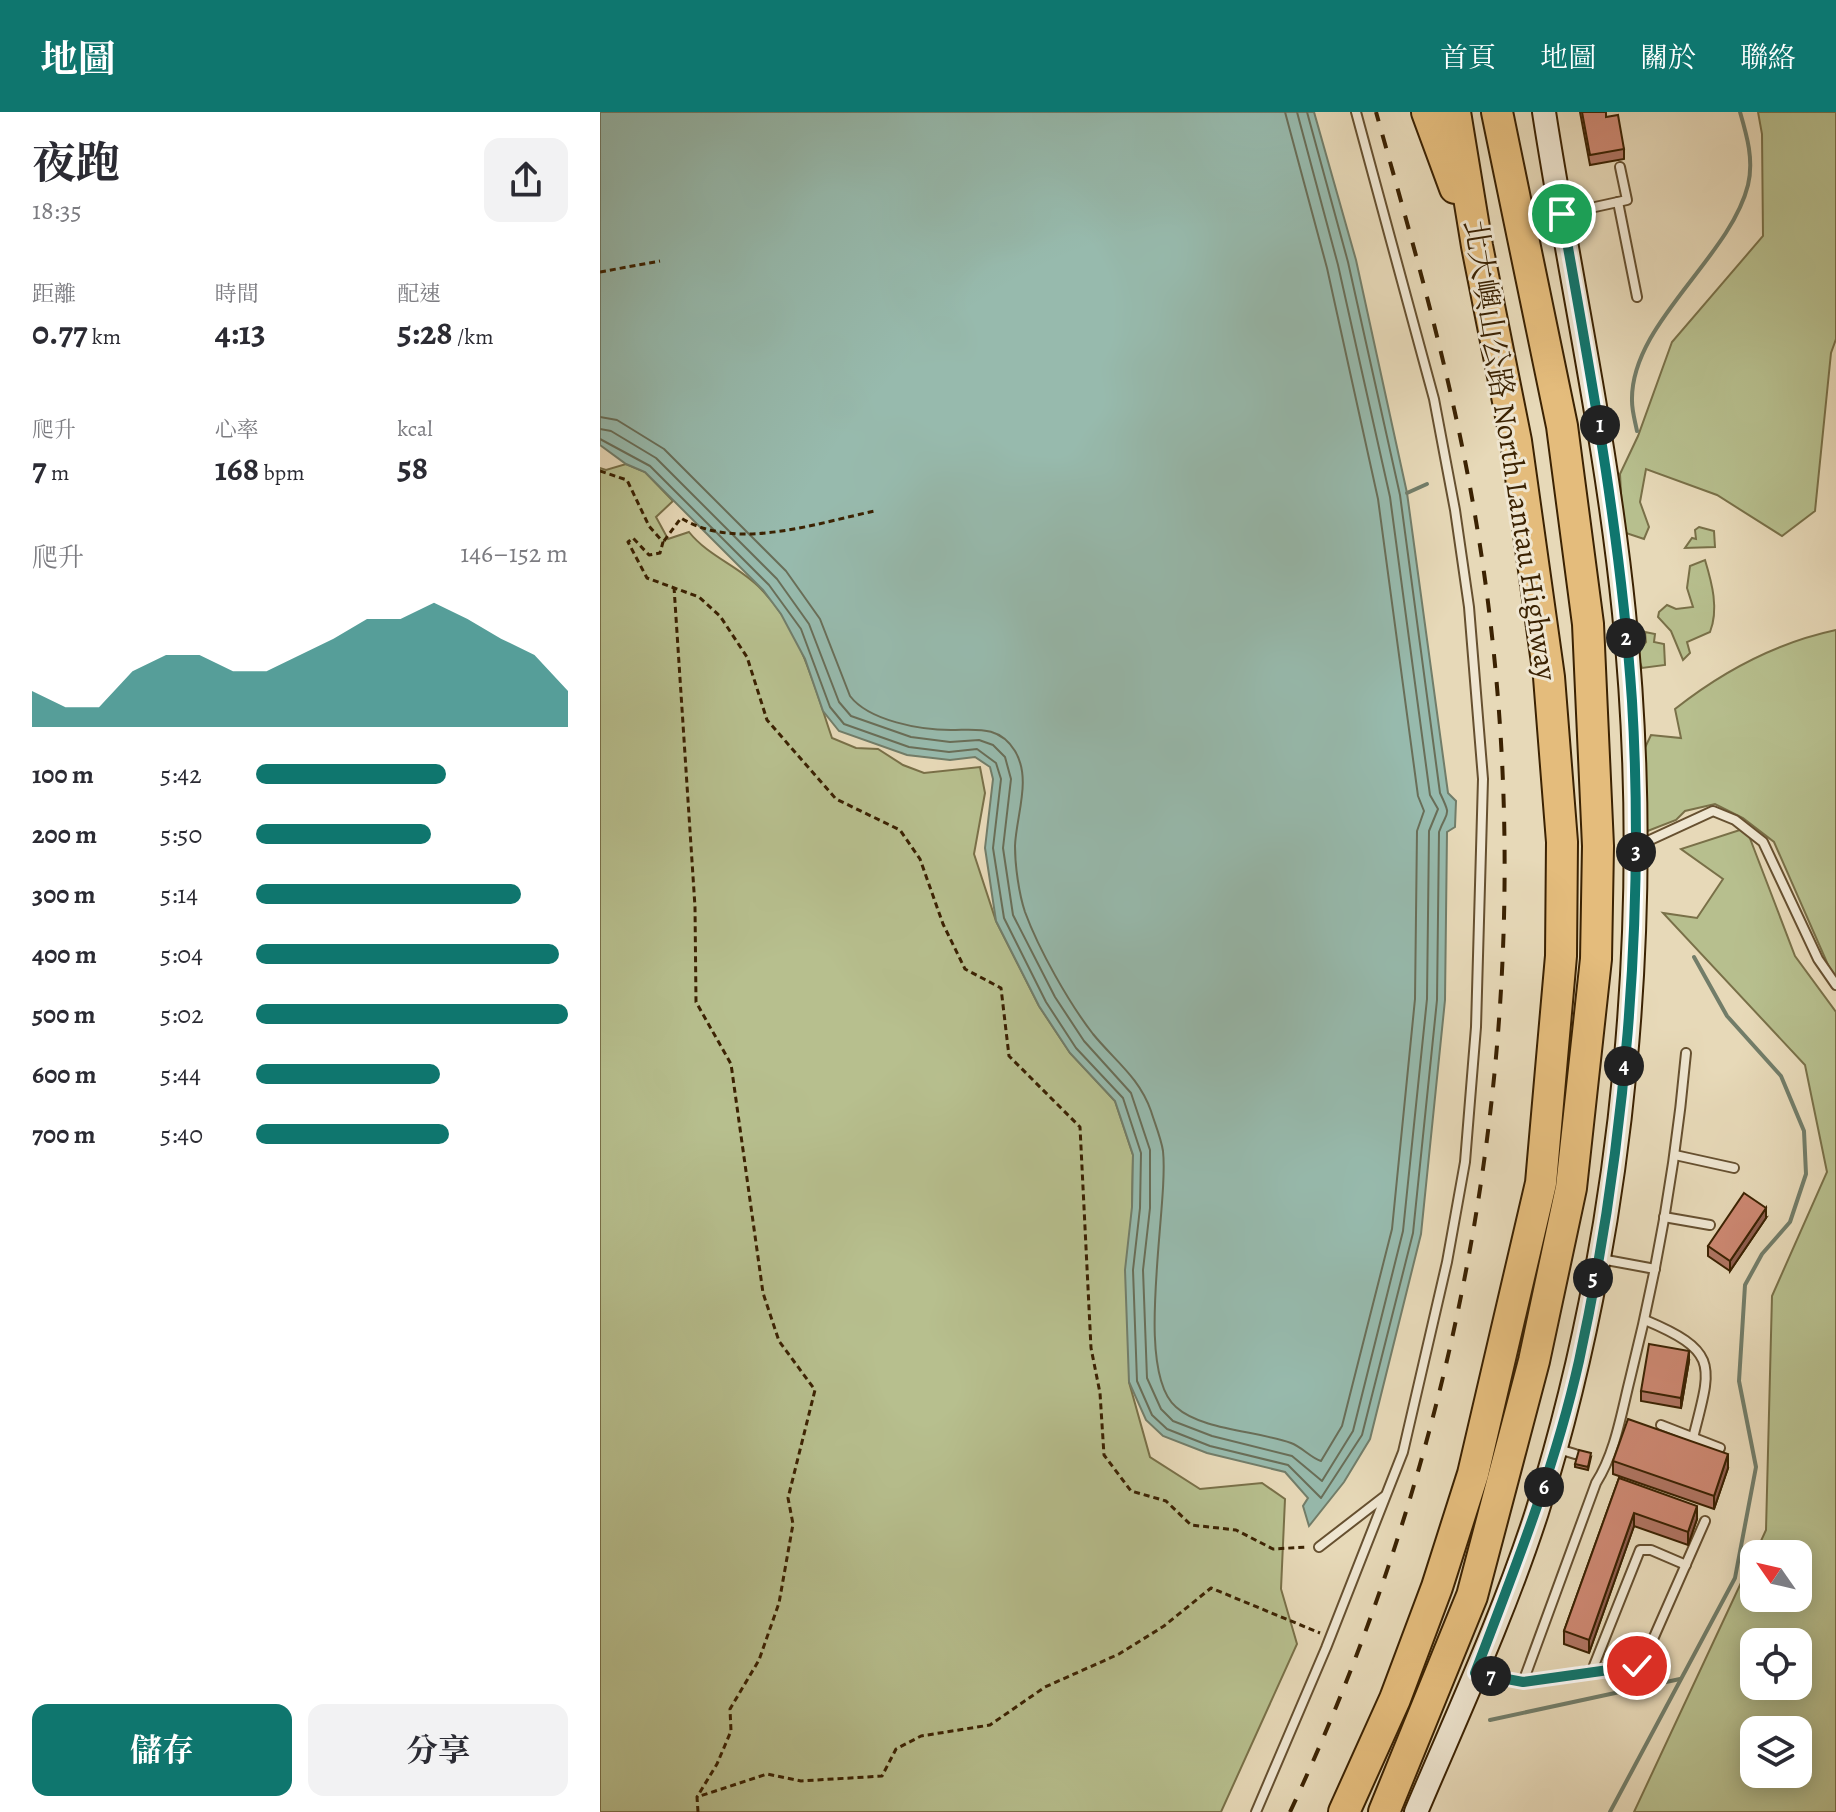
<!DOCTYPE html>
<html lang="zh-TW">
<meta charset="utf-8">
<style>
body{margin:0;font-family:Alegreya,"Noto Serif TC",serif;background:#f2f2f3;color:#2b2b33;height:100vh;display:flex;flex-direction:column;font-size:30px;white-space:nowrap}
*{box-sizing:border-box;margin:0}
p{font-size:26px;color:#7c7c81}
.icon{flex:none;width:44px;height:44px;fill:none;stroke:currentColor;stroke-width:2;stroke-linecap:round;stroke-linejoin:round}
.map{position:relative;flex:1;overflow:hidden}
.drawer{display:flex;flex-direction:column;background:#fff;width:600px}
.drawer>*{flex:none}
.needle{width:52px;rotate:304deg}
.fabs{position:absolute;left:1140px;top:1428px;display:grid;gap:16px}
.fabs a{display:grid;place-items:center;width:72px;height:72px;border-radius:16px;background:#fff;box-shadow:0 4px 20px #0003;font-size:40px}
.pin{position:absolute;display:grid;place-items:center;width:68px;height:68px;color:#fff;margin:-34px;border:4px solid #fff;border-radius:50%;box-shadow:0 2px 8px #0007}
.km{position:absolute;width:40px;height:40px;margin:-20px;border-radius:50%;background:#222;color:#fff;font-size:22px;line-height:40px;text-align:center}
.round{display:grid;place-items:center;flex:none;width:84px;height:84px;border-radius:16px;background:#f2f2f3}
.head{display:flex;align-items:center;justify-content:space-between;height:136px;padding:0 32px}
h1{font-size:44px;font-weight:700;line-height:60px}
.metrics{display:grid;grid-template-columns:repeat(3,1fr);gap:12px;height:136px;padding:8px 32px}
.metrics div{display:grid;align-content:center}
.metrics b{font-size:34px;font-weight:700}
.metrics small{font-size:22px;font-weight:400}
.metrics p{font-size:22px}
.chart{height:224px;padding:16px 32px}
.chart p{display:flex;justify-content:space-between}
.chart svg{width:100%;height:144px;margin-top:8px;fill:#0f766e;opacity:.7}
.action{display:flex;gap:16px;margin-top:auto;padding:16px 32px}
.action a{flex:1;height:92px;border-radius:16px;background:#0f766e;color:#fff;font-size:32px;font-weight:700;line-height:92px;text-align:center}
.action a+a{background:#f2f2f3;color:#2b2b33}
ul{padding:0 32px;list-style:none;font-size:26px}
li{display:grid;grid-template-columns:128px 96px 1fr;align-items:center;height:60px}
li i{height:20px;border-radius:10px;background:#0f766e}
header{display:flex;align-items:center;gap:48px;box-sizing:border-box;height:112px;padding:0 40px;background:#0f766e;color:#fff}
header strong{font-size:38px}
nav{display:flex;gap:44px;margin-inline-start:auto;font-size:28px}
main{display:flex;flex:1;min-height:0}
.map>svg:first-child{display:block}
</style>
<header>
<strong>地圖</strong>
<nav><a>首頁</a><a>地圖</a><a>關於</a><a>聯絡</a></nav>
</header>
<main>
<section class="drawer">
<div class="head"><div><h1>夜跑</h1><p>18:35</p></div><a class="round"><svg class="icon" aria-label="share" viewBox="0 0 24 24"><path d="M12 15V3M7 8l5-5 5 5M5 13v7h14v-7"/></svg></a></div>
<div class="metrics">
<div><p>距離</p><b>0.77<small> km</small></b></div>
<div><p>時間</p><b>4:13</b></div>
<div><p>配速</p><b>5:28<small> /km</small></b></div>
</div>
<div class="metrics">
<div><p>爬升</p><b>7<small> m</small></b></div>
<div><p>心率</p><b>168<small> bpm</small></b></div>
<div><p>kcal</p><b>58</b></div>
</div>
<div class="chart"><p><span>爬升</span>146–152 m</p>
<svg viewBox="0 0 160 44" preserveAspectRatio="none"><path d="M0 44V33L10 38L20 38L30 27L40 22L50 22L60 27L70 27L80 22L90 17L100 11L110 11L120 6L130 11L140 17L150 22L160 33V44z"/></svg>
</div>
<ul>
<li><b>100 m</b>5:42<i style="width:61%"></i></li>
<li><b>200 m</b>5:50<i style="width:56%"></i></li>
<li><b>300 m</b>5:14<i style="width:85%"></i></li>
<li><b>400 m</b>5:04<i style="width:97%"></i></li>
<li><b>500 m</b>5:02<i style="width:100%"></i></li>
<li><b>600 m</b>5:44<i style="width:59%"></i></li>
<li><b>700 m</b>5:40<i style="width:62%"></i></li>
</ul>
<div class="action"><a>儲存</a><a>分享</a></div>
</section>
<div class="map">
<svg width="1236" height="1700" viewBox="0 0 1236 1700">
<rect width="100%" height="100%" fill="#e7d9b8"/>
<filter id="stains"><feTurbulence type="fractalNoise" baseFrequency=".0025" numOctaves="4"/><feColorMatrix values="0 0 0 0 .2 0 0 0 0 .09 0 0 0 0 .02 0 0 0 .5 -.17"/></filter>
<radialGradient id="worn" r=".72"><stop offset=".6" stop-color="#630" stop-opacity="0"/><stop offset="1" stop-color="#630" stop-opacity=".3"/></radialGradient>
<g fill="#b7bf8e" stroke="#797048" stroke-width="2" fill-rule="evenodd">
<polygon points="1158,0 1236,0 1236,227 1231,241 1215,399 1182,424 1117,383 1046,357 1040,390 1049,415 1044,427 1023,420 1020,362 1038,324 1072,230 1163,124 1162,22"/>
<path d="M26 352 45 360 73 389 56 405 68 427 89 420C109 445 139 454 161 477 201 517 214 574 232 626L256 636 278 637 303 653 324 661 380 655 385 681 374 742 396 809 439 894 470 941 515 989 533 1043 529 1270 550 1345 600 1377 662 1371 685 1387 681 1477 697 1532 621 1700H0V356L6 358Z"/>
<polygon points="1099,415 1114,419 1115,435 1085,436 1092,426 1096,427 1095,418"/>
<path d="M1105 448C1112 471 1119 497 1110 520L1087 530 1090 541 1083 548 1071 519 1058 505 1059 500 1067 493 1076 497 1093 495 1087 476 1090 454Z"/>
<path d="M1236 518V871L1174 730 1143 706 1115 692 1085 699 1076 708 1045 720 1041 644 1051 623 1081 626 1075 597C1123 559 1175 531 1236 518Z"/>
<polygon points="1045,520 1055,522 1054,530 1064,532 1065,553 1042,556 1037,542 1046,530"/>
<path d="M1146 716 1195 844 1236 900V1700H1034L1154 1443V1486H1198V1442H1155L1166 1418 1172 1184 1227 1060 1205 953 1063 801 1097 806 1123 767 1081 737ZM1154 1530H1198V1574H1154ZM1154 1618H1198V1662H1154Z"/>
</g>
<polygon fill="#97baad" stroke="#727d69" stroke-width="2" points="0,0 714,0 756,148 807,381 848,681 856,689 855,715 847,720 845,888 821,1122 770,1327 744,1370 709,1414 703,1394 708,1386 685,1360 607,1341 563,1324 546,1308 529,1270 525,1158 532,1095 533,1043 515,989 470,941 439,894 396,809 385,736 393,667 390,655 375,645 350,648 307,643 239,619 223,599 205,547 181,502 163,478 45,360 26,352 0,333"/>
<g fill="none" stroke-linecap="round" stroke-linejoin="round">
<g stroke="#696e58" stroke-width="2">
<path d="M0 305 17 308 64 337 186 459 220 507 250 584C269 609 321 618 351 618 376 618 399 613 415 639 432 667 416 704 415 734 415 754 419 782 425 800 439 838 469 891 493 922 515 949 539 965 551 999 555 1012 561 1026 563 1039 569 1095 533 1258 576 1295 601 1318 658 1319 691 1331 702 1335 711 1346 721 1349L742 1314 792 1117 815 887 817 719 824 699 818 684 778 387 727 156 685 0"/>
<polyline points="0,317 11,319 56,346 177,467 209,512 239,590 251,604 311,625 350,630 379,628 393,633 405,645 411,667 403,736 413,803 455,885 484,929 531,981 550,1038 550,1096 543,1158 547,1266 561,1297 573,1309 612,1324 692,1344 722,1369 753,1319 803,1119 827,887 829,719 838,697 830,683 790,385 738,153 697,0"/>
<path d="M0 327 50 354 169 473 201 517 230 595 244 612 309 635 349 640 377 637 396 651 401 667 393 736 404 806 446 890 476 936 523 986 541 1041 540 1096 533 1158 537 1269 552 1303 567 1317 610 1334 688 1353 721 1386 762 1323 813 1121 837 888 839 720C847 698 852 706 840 681L800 383 748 150 707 0"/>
</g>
<g stroke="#727d69" stroke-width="4">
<path d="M1037 319C1035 309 1032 299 1032 289 1030 212 1130 146 1148 73 1154 48 1147 24 1140 0"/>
<polyline points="807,381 827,372"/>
<polyline points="890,1608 1080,1567"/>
<polyline points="1010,1700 1135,1466 1156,1355 1139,1269 1145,1173 1162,1142 1190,1110 1206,1062 1204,1019 1181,964 1127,904 1094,845"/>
</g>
<g stroke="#665030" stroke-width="12">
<g id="service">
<polyline points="1018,90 1037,185"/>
<polyline points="963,102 1027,88 1020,55"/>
<polyline points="1037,734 1113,699 1135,708 1163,730 1218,847 1236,873"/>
<polyline points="1075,1043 1134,1056"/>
<polyline points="1064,1105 1110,1113"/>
<polyline points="1001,1147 1055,1157"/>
<path d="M1045 1208C1121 1240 1111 1254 1093 1326"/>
<polyline points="1061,1313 1120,1336"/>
<polyline points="955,1336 975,1342"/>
<polyline points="719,1435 785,1384"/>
<polyline points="876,1561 923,1570 1043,1550 1105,1409"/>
<polyline points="991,1561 1040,1438 1051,1438 1086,1453"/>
<path d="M923 1570 996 1371C1015 1341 1021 1303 1030 1267 1057 1160 1076 1052 1086 941"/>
<polyline points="656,1700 726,1536 803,1340 847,1150 865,1050 876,915 883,667 869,495 855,398 834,287 756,0"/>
</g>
</g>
<g stroke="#3b2202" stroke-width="26">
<path id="secondary" d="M816 1700C858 1601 904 1502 937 1400 1026 1115 1054 797 1024 501 1007 332 970 167 944 0"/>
</g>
<g stroke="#3b2202" stroke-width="34">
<g id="motorway">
<polyline points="827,0 855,76"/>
<polyline points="744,1700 795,1587 837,1475 873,1362 941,1071 961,844 962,730 949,565 916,329 877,134 855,0"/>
<polyline points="784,1700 872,1484 934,1249 971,1076 996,847 998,734 988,512 962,314 897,0"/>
</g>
</g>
<g stroke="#3b2202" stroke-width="3" stroke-dasharray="6 4" stroke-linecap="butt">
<polyline points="0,160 60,149"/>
<polyline points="0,359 27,368 49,414 63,430 60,441 49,443 33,426 28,430 47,466 99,485 120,504 147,545 167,608 236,687 300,718 320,747 343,812 365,857 401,876 409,944 480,1015 491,1236 500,1281 504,1343 531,1379 566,1389 591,1413 636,1418 673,1437 708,1435"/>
<path d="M64 429 81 406C136 440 216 411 275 399"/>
<polyline points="74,475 95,795 96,890 131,952 163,1181 179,1229 215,1278 188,1386 193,1412 179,1491 159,1548 130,1597 131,1619 117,1652 97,1685"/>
<polyline points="98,1700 97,1685 167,1662 201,1669 282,1664 296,1637 321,1624 390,1613 445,1575 519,1542 564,1514 611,1476 720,1521"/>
</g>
<use href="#service" stroke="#efe6d1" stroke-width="8"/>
<use href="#secondary" stroke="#efe6d1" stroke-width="22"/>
<use href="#motorway" stroke="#e4bc7c" stroke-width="30"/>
<path stroke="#3b2202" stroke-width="4" stroke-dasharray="14 14" stroke-linecap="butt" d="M690 1700C878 1298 950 849 876 409 853 270 814 135 776 0"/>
</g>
<g fill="#af7461" stroke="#3b2202" stroke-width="2">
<polygon points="980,0 1006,0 1006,5 1024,37 1024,47 990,53"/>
<polygon points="1166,1106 1130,1159 1108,1144 1108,1134"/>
<polygon points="1089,1249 1081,1296 1041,1289 1041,1279"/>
<polygon points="991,1345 988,1358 975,1355 975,1352"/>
<polygon points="1013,1349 1128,1356 1114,1397 1013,1362"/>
<polygon points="1019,1366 1097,1407 1088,1433 1034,1414 989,1541 964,1532 964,1519"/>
</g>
<g fill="#8f5e4f" stroke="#3b2202" stroke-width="2">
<polygon points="1166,1096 1166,1106 1130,1159 1130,1149"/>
<polygon points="1089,1239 1089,1249 1081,1296 1081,1286"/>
<polygon points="1128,1342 1128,1356 1114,1397 1114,1384"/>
<polygon points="1097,1394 1097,1407 1088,1433 1088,1420"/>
<polygon points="1034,1401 1034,1414 989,1541 989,1528"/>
</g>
<g fill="#cc8771" stroke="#3b2202" stroke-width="2">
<polygon points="982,0 1006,0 1006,5 1018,3 1024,37 990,43"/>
<polygon points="1144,1081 1166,1096 1130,1149 1108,1134"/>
<polygon points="1049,1232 1089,1239 1081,1286 1041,1279"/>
<polygon points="1028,1307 1128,1342 1114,1384 1013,1349"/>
<polygon points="979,1338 991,1341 988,1355 975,1352"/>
<polygon points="1019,1366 1097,1394 1088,1420 1034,1401 989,1528 964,1519"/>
</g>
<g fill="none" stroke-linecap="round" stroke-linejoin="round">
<g stroke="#fff" stroke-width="16">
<path id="route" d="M962 102C991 264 1021 425 1032 589 1045 805 1025 1038 979 1249 955 1356 914 1459 875 1561L923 1570 1037 1554"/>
</g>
<use href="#route" stroke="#0f766e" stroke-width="10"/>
</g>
<g text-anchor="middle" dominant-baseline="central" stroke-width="6" stroke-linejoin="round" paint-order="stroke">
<g font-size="30" fill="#3b2202" stroke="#efe6d1">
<text transform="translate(911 338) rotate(81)">北大嶼山公路 North Lantau Highway</text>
</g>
</g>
<rect width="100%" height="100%" filter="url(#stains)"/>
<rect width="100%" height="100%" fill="url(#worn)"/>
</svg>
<div class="fabs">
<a><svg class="needle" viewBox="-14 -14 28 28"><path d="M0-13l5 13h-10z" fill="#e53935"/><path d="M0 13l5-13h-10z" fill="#7c7c81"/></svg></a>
<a><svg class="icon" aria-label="locate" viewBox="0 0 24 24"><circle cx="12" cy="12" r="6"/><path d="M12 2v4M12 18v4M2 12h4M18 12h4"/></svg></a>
<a><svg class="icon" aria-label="layers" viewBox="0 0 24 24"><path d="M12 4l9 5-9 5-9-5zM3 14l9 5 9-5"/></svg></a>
</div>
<div class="pin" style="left:962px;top:102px;background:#1e9e55"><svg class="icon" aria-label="arrive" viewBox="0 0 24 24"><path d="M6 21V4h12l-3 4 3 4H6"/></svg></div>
<div class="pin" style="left:1037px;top:1554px;background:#d93025"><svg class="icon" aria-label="check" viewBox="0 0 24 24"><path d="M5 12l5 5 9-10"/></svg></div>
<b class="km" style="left:1000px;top:313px">1</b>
<b class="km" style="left:1026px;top:526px">2</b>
<b class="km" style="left:1036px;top:740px">3</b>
<b class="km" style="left:1024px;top:954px">4</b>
<b class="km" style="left:993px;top:1166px">5</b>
<b class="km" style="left:944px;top:1375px">6</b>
<b class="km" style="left:891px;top:1564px">7</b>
</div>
</main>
